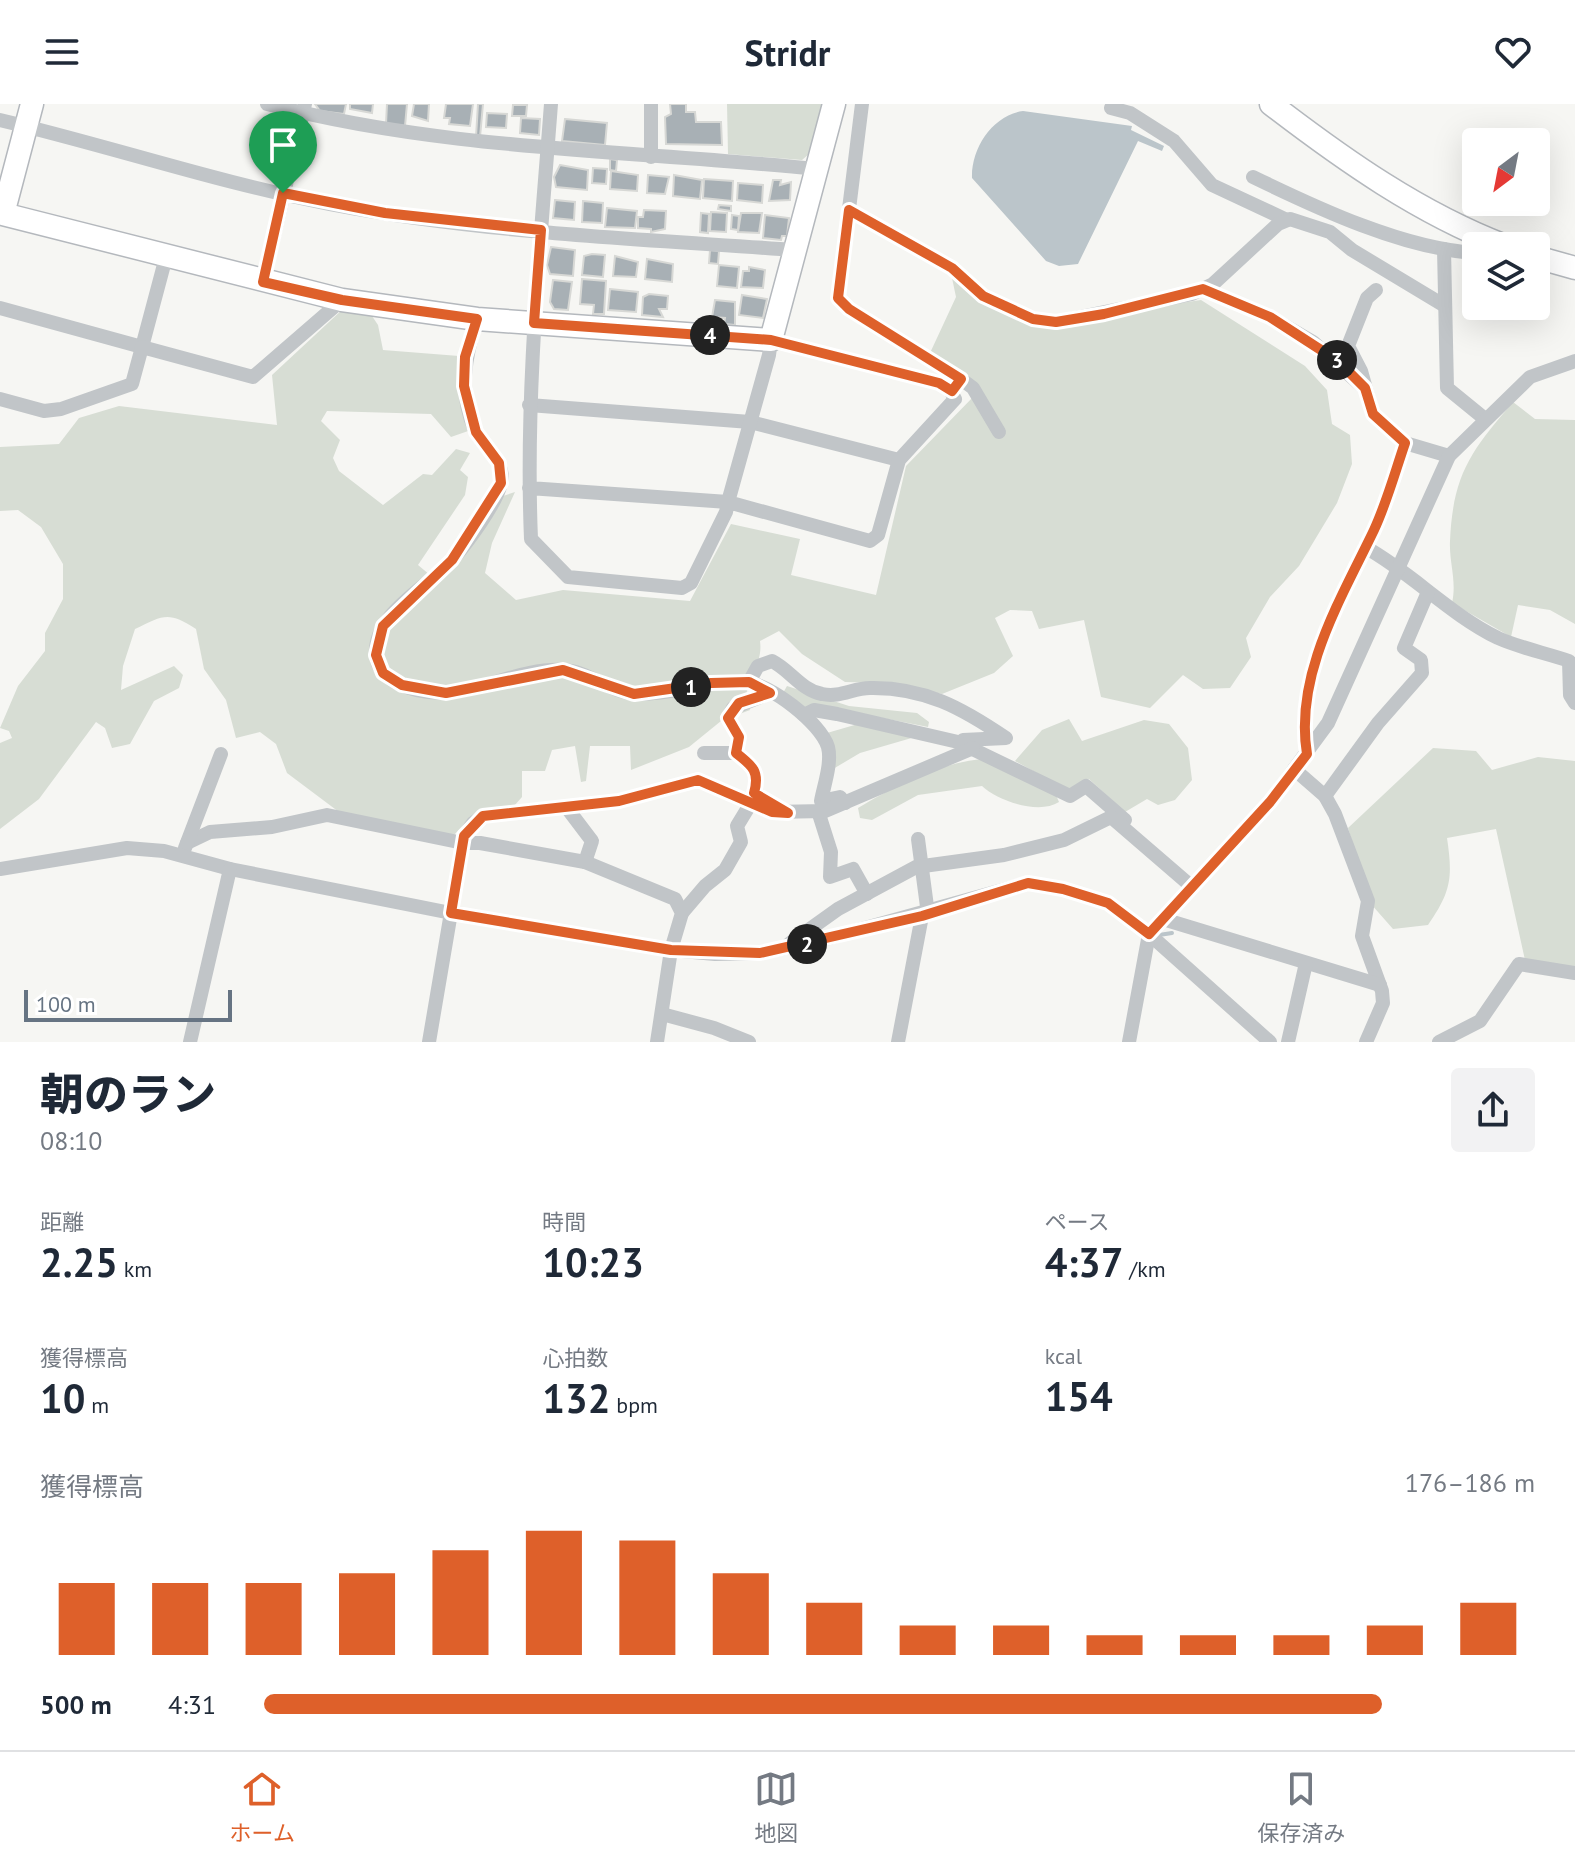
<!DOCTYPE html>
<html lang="ja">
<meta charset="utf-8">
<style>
body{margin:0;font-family:"PT Sans","Noto Sans JP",sans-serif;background:#f2f2f3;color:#1f2937;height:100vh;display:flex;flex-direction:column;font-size:30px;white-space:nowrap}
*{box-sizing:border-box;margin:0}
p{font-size:26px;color:#747a83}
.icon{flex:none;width:44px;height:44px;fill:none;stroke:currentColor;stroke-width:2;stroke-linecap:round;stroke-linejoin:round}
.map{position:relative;height:938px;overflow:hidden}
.details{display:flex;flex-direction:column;background:#fff;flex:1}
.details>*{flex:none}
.needle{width:52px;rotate:212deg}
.fabs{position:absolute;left:1462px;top:24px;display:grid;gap:16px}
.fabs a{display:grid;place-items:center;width:88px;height:88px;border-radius:8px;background:#fff;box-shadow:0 8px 32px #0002;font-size:40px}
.scale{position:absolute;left:24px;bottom:20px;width:208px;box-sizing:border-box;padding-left:8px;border:4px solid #667483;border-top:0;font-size:22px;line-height:28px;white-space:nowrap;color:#667483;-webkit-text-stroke:6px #fff;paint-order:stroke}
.pin{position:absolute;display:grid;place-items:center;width:68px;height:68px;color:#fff;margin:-82px -34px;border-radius:50% 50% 50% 0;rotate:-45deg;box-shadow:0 0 8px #0007}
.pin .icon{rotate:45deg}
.km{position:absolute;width:40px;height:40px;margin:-20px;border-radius:50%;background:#222;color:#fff;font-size:22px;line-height:40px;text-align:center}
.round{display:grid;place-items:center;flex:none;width:84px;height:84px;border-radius:8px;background:#f2f2f3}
.head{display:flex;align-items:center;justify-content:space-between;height:136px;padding:0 40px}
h1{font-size:44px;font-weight:800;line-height:60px}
.figures{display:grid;grid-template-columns:repeat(3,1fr);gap:12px;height:136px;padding:8px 40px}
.figures div{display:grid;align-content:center}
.figures b{font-size:40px;font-weight:800}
.figures small{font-size:22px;font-weight:400}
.figures p{font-size:22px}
.chart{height:224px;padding:16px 40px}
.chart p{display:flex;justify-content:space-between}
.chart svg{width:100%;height:144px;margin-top:8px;stroke:#de602a;stroke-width:6}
ul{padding:0 40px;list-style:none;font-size:26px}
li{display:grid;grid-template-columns:128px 96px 1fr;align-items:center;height:60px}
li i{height:20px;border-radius:10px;background:#de602a}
header{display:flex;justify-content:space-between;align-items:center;height:104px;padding:0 40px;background:#fff;font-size:36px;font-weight:800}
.tabs{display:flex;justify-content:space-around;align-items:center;height:112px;border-top:2px solid #e0e1e3;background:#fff;font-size:22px;color:#747a83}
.tabs a{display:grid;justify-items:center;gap:4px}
.tabs .current{color:#de602a}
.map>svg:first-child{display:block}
</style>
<header><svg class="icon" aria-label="menu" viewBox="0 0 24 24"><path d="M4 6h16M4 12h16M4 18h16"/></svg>Stridr<svg class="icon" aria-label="heart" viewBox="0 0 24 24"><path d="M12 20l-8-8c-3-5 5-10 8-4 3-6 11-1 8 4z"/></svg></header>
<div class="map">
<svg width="1575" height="938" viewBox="0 0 1575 938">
<rect width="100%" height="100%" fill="#f6f6f3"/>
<g fill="#d7ddd4">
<polygon points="727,0 822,0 809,50 802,56 728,50"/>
<path d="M952 174 973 190 1033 221 1201 196 1305 262 1327 286 1332 320 1350 331 1352 360 1337 399 1299 462 1270 493 1246 534 1251 553 1230 584 1203 585 1183 571 1150 604 1101 593 1084 516 1039 525 1032 507 1010 506 995 514 1013 552 994 569 942 590 890 579 845 578 802 550 779 527 760 537C764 567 738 572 750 606L721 617 689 643 631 666 630 642H590L586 677 581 678 575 642 552 646 545 667H522V693L514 702 467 717 454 731 339 708 287 669 276 640 260 628 236 634 226 596 204 565 196 525C168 507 164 511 135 525L123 562 121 586 174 562 183 571 179 584 154 597 130 640 112 644 105 624 96 618 39 695 0 725V639L12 634 9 627 0 624 18 582 45 547V529L63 495V460L41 423 18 406 0 407V343L59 340 79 314 119 302 277 321 272 271 343 205 370 209 378 221 383 246 459 252V279L471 326 451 333 431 310 327 307 321 317 340 336 333 354 339 367 383 401 423 370 432 371 456 345 470 349 460 366 468 373 465 391 418 461 436 476 503 392 515 388 492 439 485 469 516 496 563 486 690 497 731 420 800 435 791 471 876 491 906 362 974 292 930 249 956 193Z"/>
<path d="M1513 298 1535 315 1575 316V520L1550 506 1518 501 1511 533 1452 499C1457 477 1449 459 1450 437 1453 370 1471 347 1513 298Z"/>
<polygon points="787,582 849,602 917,609 929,618 928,623 817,601 805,604 783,589"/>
<polygon points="1069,615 1082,637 1144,616 1169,620 1188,644 1192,676 1175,696 1158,701 1147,695 1125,708 1089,675 1068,686 1015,657 1042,626"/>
<polygon points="858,620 915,633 860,649 833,665 827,629"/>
<path d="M1433 644 1476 647 1492 666 1538 653 1575 657V865L1525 856 1496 725 1447 734C1453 774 1451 788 1428 821L1393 825 1371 800 1348 724Z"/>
<path d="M983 655 1056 691 1059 698C1039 711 998 697 982 682L918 691 872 716 860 714 858 704C893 683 942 658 983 655Z"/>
</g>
<path fill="#bbc5ca" d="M1023 7 1132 22 1131 26 1164 42 1162 47 1138 37 1078 160 1059 162 1046 157 972 74C971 44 993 11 1023 7Z"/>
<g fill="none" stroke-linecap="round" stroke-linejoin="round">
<polyline stroke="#bbc5ca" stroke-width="4" points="1159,831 1172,829"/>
</g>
<g fill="#a8b0b5" stroke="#d7d8d5" stroke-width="2">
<polygon points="315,0 346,0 344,10 320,7"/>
<polygon points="350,0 373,0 372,9 350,5"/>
<polygon points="387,0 407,0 405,22 386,20"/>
<polygon points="414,0 429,0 428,17 412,12"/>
<polygon points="446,0 473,0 470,22 449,20 450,14 444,14"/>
<polygon points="478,0 483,0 480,33 476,33"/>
<polygon points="670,0 686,0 686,8 695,8 696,18 721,18 722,41 666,40 665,13 671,10"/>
<polygon points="513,1 527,1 526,12 512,12"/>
<polygon points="487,9 507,10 506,24 486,23"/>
<polygon points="521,14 540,15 539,31 520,29"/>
<polygon points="565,15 607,19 605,41 562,37"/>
<polygon points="610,55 617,56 616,67 610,66"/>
<polygon points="560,61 588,66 587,86 556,83 554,73"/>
<polygon points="593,64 607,65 606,80 592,79"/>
<polygon points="611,67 638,71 637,87 610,85"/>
<polygon points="648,71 669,73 665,90 647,89"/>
<polygon points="674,71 702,76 700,95 673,92"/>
<polygon points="704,75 733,77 732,97 703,94"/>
<polygon points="773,76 781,76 780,81 791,78 790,96 769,97"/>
<polygon points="738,79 763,81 762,99 737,96"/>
<polygon points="555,96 575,98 574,116 553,114"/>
<polygon points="583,97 603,99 602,119 582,118"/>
<polygon points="719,101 731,102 731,107 718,105"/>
<polygon points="607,104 637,107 635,124 605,123"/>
<polygon points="644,106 666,107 665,125 651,128 651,125 638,124 638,113 643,113"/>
<polygon points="711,108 727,109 726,128 710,127"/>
<polygon points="701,109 709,110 708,129 700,128"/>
<polygon points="741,109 762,109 759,129 738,128"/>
<polygon points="732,111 739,112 738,126 731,125"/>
<polygon points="765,111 789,114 787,132 782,132 781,136 763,134"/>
<polygon points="551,143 575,146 573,172 550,170 547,161"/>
<polygon points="710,146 719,147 718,160 709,159"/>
<polygon points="592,150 605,151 603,173 582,171 584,152"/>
<polygon points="615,152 638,158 636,173 613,172"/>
<polygon points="647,155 673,160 672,178 645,175"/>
<polygon points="719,161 739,163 737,184 717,182"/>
<polygon points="749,163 765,166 763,184 741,183 743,167 749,167"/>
<polygon points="582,175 606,177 604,210 593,210 594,201 580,200"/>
<polygon points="553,176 572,178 568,206 554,205 550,198"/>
<polygon points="610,185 638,188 636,208 608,206"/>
<polygon points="649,190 668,192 667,205 659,205 663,213 642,211 643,193"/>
<polygon points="742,191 767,195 763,214 739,211"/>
<polygon points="715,196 735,198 735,221 724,220 725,214 712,213"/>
</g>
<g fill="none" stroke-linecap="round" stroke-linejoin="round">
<g stroke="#b4b8bd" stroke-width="25">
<g id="secondary">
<polyline points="32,0 3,110 342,196 477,215 771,236 834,0"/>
<path d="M1271 0C1344 56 1419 109 1505 142"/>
<polyline points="1536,153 1575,164"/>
</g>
</g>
<g stroke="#c1c5c8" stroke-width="14">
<path d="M267 0C447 47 633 46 817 65"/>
<polyline points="651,0 651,53"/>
<polyline points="862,0 838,194 849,205 961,275 952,287"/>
<polyline points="1111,4 1130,9 1174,37 1212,81 1287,116"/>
<path d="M0 16C110 42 219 79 330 100 483 129 640 135 795 146"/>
<path d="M1253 73C1317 104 1404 145 1476 149"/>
<polyline points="849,106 952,164 983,192 1033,215 1056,218 1192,190 1213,180 1278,120 1290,115 1330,128 1352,146 1445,202"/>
<polyline points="1444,145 1447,284 1485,315"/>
<polyline points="263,178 305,0"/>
<polyline points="1203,185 1270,213 1313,238 1364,284"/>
<polyline points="0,204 142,243 166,153"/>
<path d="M477 215C465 253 458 288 475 326 483 344 506 356 501 379 497 399 467 439 453 455 429 483 373 509 376 551 377 564 386 573 397 579 456 608 506 563 563 566 589 567 610 589 637 590 673 591 708 576 745 578 769 579 821 619 828 643 832 659 824 681 821 697L840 693 845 699"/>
<polyline points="961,275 973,284 999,328"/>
<polyline points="0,295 44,307 61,305 132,280 142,243 253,273 342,196"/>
<polyline points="529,301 750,318 899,356"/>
<polyline points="1405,339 1449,352"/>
<path d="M529 384 728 398 870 437 878 431 899 356 955 295 949 284 939 279 771 236 769 251 728 398 726 408 691 479 682 484 568 473 531 435C525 290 540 145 551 0"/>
<path d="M1365 443C1412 469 1449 510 1498 534 1520 544 1546 549 1569 557L1570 591 1575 599"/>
<path d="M749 578 758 562 772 557C790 566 801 586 822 590 840 594 853 584 870 584 924 583 962 604 1006 634L963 636"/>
<polyline points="804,611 814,606 837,610 958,638 1070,692 1086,682 1125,716"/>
<path d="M704 649H736C753 662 760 668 754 689L770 699"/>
<polyline points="736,649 739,633 728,614 733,604 770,589"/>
<path d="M1307 650C1294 571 1341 495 1374 426 1387 398 1395 368 1405 339L1373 310 1361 267 1348 242 1367 194 1376 186"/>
<polyline points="1294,665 1325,692 1335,710 1368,797 1362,832 1382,887 1383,899 1366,938"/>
<polyline points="1325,692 1378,619 1422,569 1421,556 1404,544 1428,488"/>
<polyline points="567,704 592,737 585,758"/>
<polyline points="818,707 831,748 830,773 853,765 867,790"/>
<polyline points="918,735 928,810"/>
<polyline points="187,739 210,728 272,723 327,711 463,739 480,739 585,758 675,795 682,809 671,846 657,938"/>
<polyline points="185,744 221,650"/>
<polyline points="0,765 127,744 164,747 230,765 451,809 671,846 715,850 760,849 811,839 1028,779 1063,785 1108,799 1149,830 1270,938"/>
<polyline points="682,809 705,782 725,766 741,738 737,722 751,699"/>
<polyline points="1163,815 1380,881"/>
<polyline points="789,840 838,805 916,763 1004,751 1064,736 1111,713 1191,782"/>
<polyline points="662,910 714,924 749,938"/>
<polyline points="190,938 230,765"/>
<polyline points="429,938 464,732 473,719 483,712 619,697 698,676 772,708 825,707 973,644"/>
<polyline points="898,938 922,812"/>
<polyline points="1129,938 1149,830 1270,698 1328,619 1449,352 1530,273 1575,257"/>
<polyline points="1288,938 1306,859"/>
<polyline points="1439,938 1480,917 1519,860 1575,869"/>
</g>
<use href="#secondary" stroke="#fff" stroke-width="22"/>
</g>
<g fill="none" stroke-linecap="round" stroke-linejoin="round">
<g stroke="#fff" stroke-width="16">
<path id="route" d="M283 89 385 109 541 126 534 219 771 236 939 279 952 287 961 275 849 205 838 194 849 106 952 164 983 192 1033 215 1056 218 1104 210 1203 185 1270 213 1338 257 1365 284 1373 310 1405 339C1395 368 1387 398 1374 426 1341 495 1294 571 1307 650L1270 698 1149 830 1108 799 1063 785 1028 779 922 812 760 849 671 846 451 809 464 732 483 712 619 697 698 676 772 708 788 709 754 689C760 668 753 662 736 649L739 633 728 614 739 599 770 589 749 578 711 579 634 590 563 566 446 589 402 581 383 569 376 551 383 522 452 456 501 379 499 359 476 328 464 282 465 253 477 215 342 196 263 178Z"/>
</g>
<use href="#route" stroke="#de602a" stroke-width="10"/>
</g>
</svg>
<div class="fabs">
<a><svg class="needle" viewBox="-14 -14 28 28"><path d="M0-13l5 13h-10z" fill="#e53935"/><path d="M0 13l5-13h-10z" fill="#747a83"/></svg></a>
<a><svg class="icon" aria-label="layers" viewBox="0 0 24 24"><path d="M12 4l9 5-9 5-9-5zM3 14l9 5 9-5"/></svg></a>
</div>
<div class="scale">100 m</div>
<div class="pin" style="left:283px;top:89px;background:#1e9e55"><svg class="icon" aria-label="arrive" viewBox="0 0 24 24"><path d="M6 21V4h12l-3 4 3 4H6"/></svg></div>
<b class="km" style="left:691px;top:583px">1</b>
<b class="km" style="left:807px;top:840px">2</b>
<b class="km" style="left:1337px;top:256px">3</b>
<b class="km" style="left:710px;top:231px">4</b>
</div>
<section class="details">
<div class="head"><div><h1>朝のラン</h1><p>08:10</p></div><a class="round"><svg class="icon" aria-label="share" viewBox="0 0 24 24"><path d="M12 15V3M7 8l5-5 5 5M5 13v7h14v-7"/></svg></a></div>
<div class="figures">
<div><p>距離</p><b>2.25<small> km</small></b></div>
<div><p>時間</p><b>10:23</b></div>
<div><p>ペース</p><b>4:37<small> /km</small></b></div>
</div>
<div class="figures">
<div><p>獲得標高</p><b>10<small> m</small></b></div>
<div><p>心拍数</p><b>132<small> bpm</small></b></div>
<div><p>kcal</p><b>154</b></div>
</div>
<div class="chart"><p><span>獲得標高</span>176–186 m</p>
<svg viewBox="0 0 160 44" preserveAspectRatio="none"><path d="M5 44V22M15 44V22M25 44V22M35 44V19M45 44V12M55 44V6M65 44V9M75 44V19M85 44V28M95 44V35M105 44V35M115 44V38M125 44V38M135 44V38M145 44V35M155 44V28"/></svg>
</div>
<ul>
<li><b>500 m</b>4:31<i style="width:88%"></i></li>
</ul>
</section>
<nav class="tabs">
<a class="current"><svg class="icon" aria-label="home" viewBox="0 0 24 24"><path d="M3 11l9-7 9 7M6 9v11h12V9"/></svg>ホーム</a>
<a><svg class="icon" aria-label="map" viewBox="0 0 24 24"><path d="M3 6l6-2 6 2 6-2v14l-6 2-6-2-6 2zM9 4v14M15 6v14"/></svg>地図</a>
<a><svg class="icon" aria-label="saved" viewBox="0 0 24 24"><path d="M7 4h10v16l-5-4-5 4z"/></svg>保存済み</a>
</nav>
